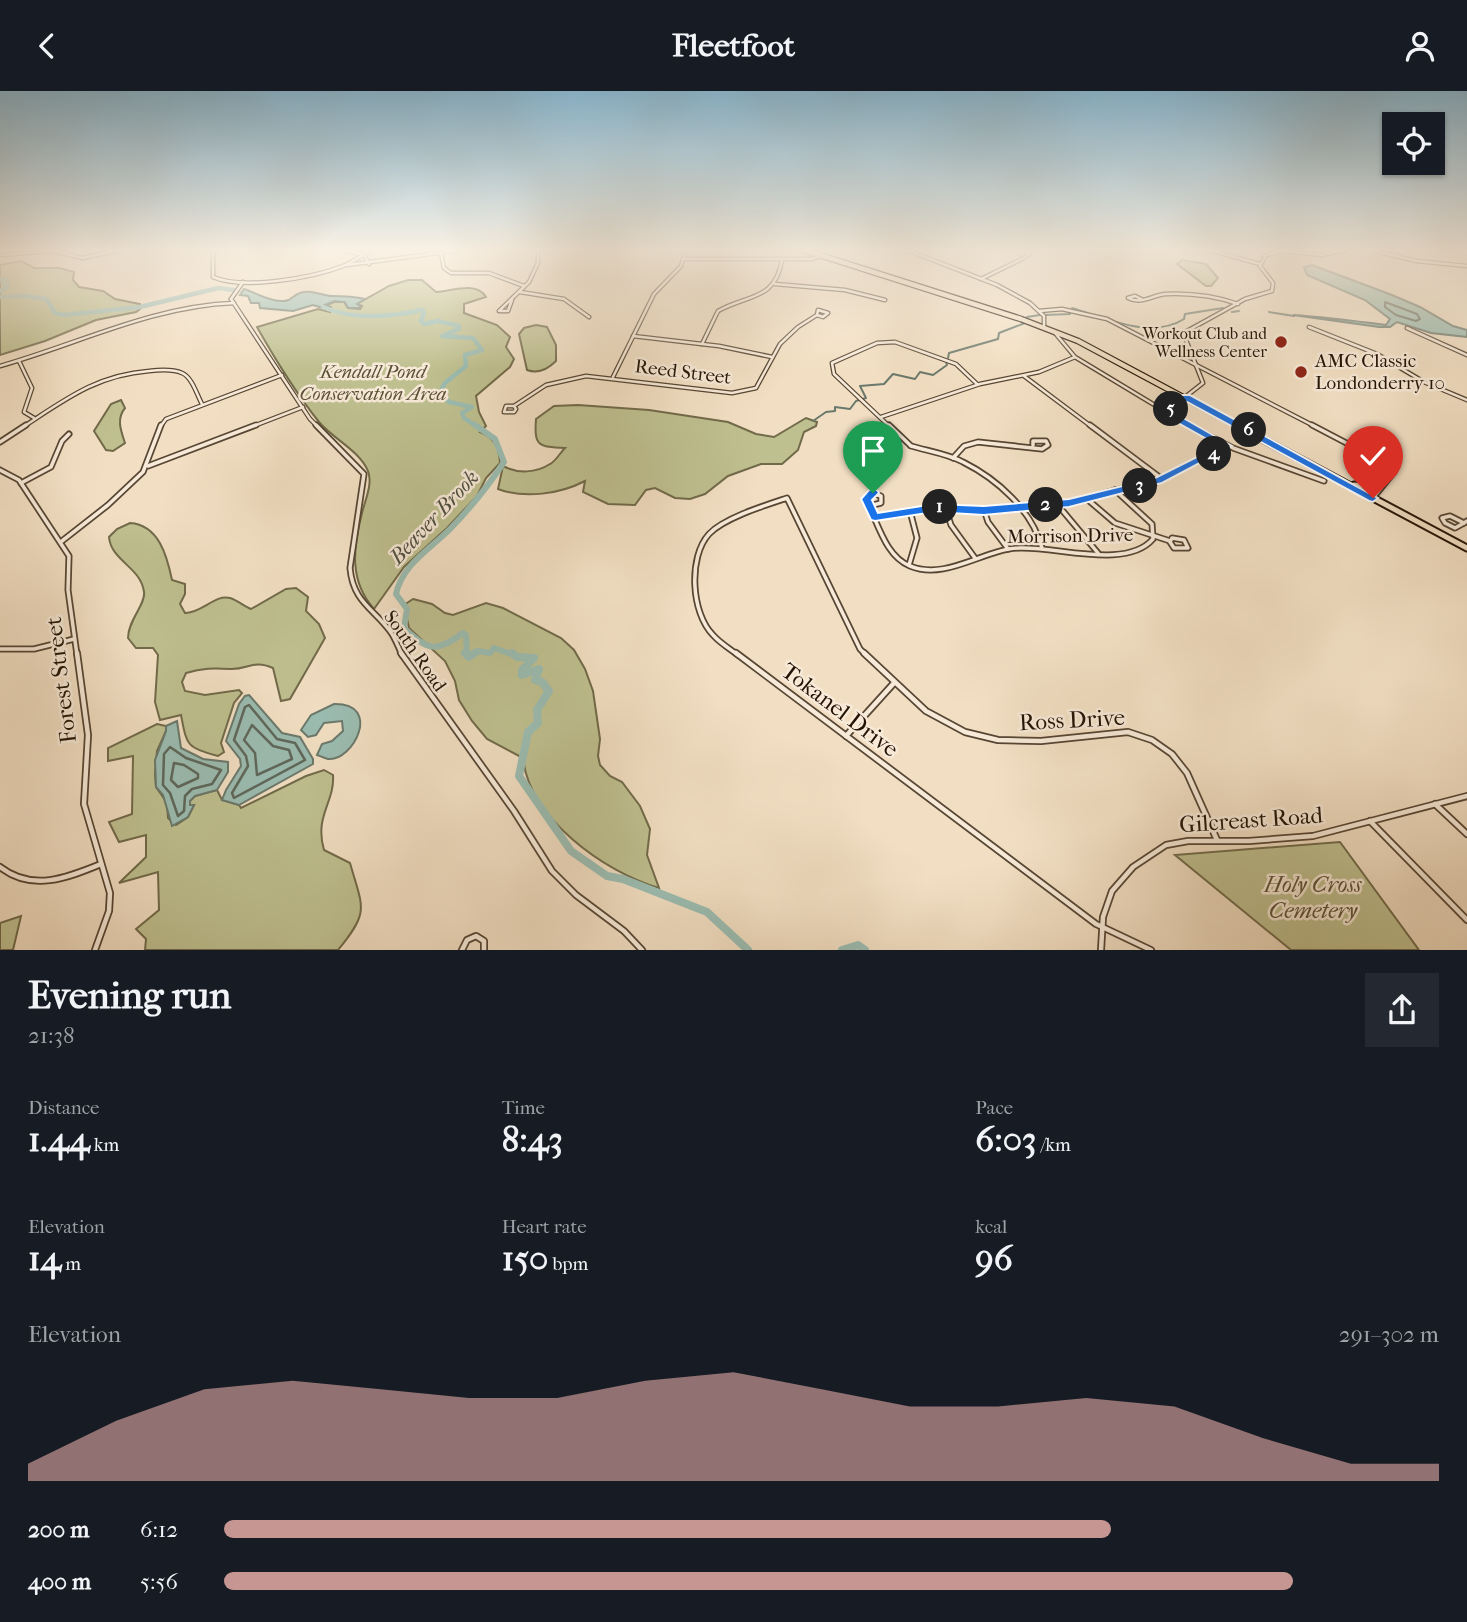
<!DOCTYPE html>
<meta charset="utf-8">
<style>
body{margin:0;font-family:"IM FELL French Canon",serif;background:#242831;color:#f1f3f6;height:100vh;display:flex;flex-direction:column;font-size:26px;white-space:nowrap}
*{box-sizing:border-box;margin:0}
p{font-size:23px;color:#9ea1a6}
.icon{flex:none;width:38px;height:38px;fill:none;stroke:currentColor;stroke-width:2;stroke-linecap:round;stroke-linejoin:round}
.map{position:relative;height:859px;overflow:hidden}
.drawer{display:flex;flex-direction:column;background:#171b24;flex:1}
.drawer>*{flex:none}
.controls{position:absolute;left:1382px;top:21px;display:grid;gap:14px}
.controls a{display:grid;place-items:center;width:63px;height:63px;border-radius:0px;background:#171b24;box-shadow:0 2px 5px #0004;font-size:35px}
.pin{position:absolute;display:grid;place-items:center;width:60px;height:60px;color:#fff;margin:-72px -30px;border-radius:50% 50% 50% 0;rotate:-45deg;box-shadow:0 0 7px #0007}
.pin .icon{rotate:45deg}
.km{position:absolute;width:35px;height:35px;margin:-18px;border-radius:50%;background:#222;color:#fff;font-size:19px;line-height:35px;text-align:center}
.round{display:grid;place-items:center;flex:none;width:74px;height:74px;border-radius:0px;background:#242831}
.summary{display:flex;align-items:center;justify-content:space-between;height:119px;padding:0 28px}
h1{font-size:38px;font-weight:700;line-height:52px}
.stats{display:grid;grid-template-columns:repeat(3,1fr);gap:10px;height:119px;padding:7px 28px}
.stats div{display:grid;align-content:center}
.stats b{font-size:35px;font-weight:700}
.stats small{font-size:19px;font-weight:400}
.stats p{font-size:19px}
.chart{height:196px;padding:14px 28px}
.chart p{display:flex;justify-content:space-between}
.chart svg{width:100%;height:126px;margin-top:7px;fill:#c59692;opacity:.7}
ul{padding:0 28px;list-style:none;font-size:23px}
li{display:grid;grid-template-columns:112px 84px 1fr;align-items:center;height:52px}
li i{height:18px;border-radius:9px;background:#c59692}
header{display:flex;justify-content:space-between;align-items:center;height:91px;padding:0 28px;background:#171b24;font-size:32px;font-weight:700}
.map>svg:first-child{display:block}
</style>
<header><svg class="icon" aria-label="back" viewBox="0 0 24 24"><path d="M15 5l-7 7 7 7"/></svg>Fleetfoot<svg class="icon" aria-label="person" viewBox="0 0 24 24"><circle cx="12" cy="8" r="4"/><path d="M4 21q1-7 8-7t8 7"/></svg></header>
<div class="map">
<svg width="1467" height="859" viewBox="0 0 1467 859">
<rect width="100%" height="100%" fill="#f2dfc3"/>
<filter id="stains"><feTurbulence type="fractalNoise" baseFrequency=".00286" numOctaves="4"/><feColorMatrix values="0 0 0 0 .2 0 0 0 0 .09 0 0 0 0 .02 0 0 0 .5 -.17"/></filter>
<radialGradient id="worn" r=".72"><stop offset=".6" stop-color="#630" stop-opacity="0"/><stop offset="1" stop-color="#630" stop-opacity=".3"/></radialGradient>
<g fill="#bfc090" stroke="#716a4a" stroke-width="2">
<polygon points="1182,169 1206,173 1218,187 1211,195 1206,195 1177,173"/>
<polygon points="21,170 34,177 59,177 74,181 73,189 79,196 103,200 115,208 140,213 140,218 136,221 96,229 45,250 0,264 0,174"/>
<path d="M408 189H422L436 201C452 200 476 190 486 206L464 213V222L497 234 510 246 506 256 514 268 510 276 476 305 479 321 486 335 480 341C495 347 499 356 500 372L486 387 477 405 447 437 404 476 374 518C349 490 353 457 362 422 365 409 373 393 368 380 360 360 332 347 319 331 296 302 275 268 257 236L318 218 330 221 331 216 325 215 334 211H344L348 217 360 218 362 215 357 213 389 195Z"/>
<path d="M536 234 547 236 556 254V270C548 278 538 283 527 279L519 243 524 237Z"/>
<path d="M121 309 125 317C116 328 121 340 125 352L113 360 106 359 94 340 111 313Z"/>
<path d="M578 314 649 319 728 331 756 343 774 346 806 327 817 331 816 335 804 341 798 359 782 373H761L728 385 705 403 690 408 675 407 655 397 646 399 635 414 608 413 583 401 585 390C560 403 525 408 498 398L503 375C518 383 536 382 550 373 555 371 560 362 565 357 538 356 534 355 536 328L554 315Z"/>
<path d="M130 432C159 434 167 465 172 489L185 493V503L180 513 185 522C202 522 215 503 230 507 237 509 244 515 251 518L286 498 296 497 308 506 306 520 319 533 325 547 290 608 281 610 273 577C253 568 248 579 230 578 214 577 202 577 186 582L182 591 185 600 205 604 239 599 242 602 234 612 221 652 224 661 218 665C186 656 187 655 181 624L160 629 155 611 158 564 153 557H136L128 547C128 529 146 513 144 501 141 476 111 470 109 446L117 438Z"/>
<path d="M413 508 432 513 445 522 453 524 486 512 503 517 561 547 574 559 585 578 593 600 600 648 598 665 600 674 610 685 622 691 640 715 650 738 647 764 659 797C604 781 529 727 523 667L487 648 472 630 459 609 455 590 445 570 409 537 404 514Z"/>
<path d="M157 633 166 635V640L157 660 155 684 156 696 167 712 168 727 176 734 188 726 194 714H190V710L195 705 217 699 222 709 239 714 241 717 306 685 324 679 333 684C335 711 314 725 324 759L350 772C363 818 370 820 338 859H145L146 848 136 838 159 819 158 781 119 792 146 766V744L119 751 109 731 132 723 133 665 108 670V657Z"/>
<polygon points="1340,751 1419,859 1291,859 1175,764"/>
<polygon points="21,825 13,859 0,859 0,832"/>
</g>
<g fill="#9bbdb2" stroke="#6b796c" stroke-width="2">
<path d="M1312 174 1392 204 1420 216 1453 235 1467 239V246L1431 242 1397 231 1390 236H1379L1293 224C1324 226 1355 230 1386 234L1390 228 1365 209 1307 184 1304 176Z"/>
<path d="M244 198C257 202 267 210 281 210 291 211 291 205 300 202 313 198 322 205 332 205 344 205 353 205 365 208L357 213 361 215 359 217H348L345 211 334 210 325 214 330 216 329 219 313 214 293 220 260 217 259 212H251L248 205 240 204Z"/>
<polygon points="249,604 282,642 300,646 313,668 313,673 239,714 222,709 226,699 241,675 240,668 226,650 239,613 245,605"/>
<path d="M334 613C383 612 353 671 328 668 324 667 320 665 317 664L322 653 332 650 343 640 342 630 324 632 316 644 308 646 301 639 311 624Z"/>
<polygon points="177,630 181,657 203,668 228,671 228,681 217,699 195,705 190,710 190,714 194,714 188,726 172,735 163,704 156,696 155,669 166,640 166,635"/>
</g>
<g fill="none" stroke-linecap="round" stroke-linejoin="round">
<polygon stroke="#5f685b" stroke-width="2" points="1385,211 1417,223 1420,228 1416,230 1396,224 1385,216"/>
<g stroke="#5f685b" stroke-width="2.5">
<polygon points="249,614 277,648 295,652 305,669 234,707 232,702 248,675 246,665 234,649 245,616"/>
<polygon points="252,634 273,655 289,659 292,668 257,684 255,662 244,649"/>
<polygon points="170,656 186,667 221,679 212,693 192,698 185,705 184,720 178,725 170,702 163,694 164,663"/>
<polygon points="174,672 184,674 198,683 198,687 178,696 171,689"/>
</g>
<g stroke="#6b796c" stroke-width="2">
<path d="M1072 217C1106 227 1151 249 1184 228L1185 223 1223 217"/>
<polyline points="1232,221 1239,220"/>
<polyline points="1269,221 1294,225"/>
<polyline points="1045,224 1070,223 1069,221"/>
<polyline points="1027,226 1040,224"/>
<polyline points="948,267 949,262 998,248 999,242 1025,232"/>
<polyline points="813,330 826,321 835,320 835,316 850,318 856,310 866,307 860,295 884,293 893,283 915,288 920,281 933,284 947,274 946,271"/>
</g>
<g stroke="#9bbdb2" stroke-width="4.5">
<polyline points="0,188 8,189 3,192 8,196 0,200"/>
<polyline points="0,206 26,205 46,208 55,222 64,224 140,216 218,197 234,199"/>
<path d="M323 216C353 229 390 226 422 219L424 222 421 230 424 233 438 230 459 235V238L442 245 473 247 482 259 465 264 466 275 445 292 440 301 449 311 472 316 462 322 464 327 478 336"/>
</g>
<g stroke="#9bbdb2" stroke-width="6">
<path d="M467 564 466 544 463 542C436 562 428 560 404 537L407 518 396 503C403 472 431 458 452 436 471 416 489 394 504 371L495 348 475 334"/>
<polyline points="472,564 478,560 490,562 494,557 514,564"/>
</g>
<g stroke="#9bbdb2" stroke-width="8">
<polyline points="465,562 469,566 475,562"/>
<polyline points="512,562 517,566 534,567 522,579 522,584 539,578 535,589 542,591 549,600 537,619 538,632 528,641 519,685 571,760 607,785 623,788 707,821 748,859"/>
<polyline points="842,859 858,854 865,859"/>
</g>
<g stroke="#574634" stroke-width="5">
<g id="minor-far2">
<path d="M213 159V186C243 199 312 187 343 175 353 171 362 164 372 159"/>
<polyline points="345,159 364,164 369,173"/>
<polyline points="907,159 997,194 1030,212 1044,225 1044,236"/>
<polyline points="1209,159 1260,173"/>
<polyline points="1370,159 1417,170 1467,175"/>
<polyline points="441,162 444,177 451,182 489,182 524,195"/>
<polyline points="0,164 53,160 83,167 120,159"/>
<polyline points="684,168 811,168 821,165"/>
<polyline points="347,174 461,159"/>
<polyline points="981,188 1024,167 1033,159"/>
<polyline points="775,193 845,199 885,209"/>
<polyline points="520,201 564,208 589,226"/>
<polyline points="231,208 310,328 318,336"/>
<polyline points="231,208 243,191"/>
<polyline points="512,209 508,220 499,220 529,191 538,172 538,159"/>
<path d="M1143 209 1135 205 1128 207C1142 214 1152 204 1166 203 1190 202 1215 205 1238 213"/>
<polygon points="818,219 828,222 823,226 817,224"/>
<polyline points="1039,220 1062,218 1107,228 1316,336"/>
<polyline points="1309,236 1377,263 1424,291 1467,309"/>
<polyline points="1407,237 1467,264"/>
<polyline points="1055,242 1075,266 1191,336"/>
<polyline points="633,245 719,255 772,266"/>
<path d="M702 253 718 220C748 203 775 210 782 169"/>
<polyline points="19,270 32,297 24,321 34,327"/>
<path d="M0 275C78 253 152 215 234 212"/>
<polyline points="1024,285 1092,336"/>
<polyline points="613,286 654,203 681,175 686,159"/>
<polygon points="506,315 514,315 516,318 514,321 504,321"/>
<polyline points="514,315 546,294 586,285 732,302 756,297 780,253 798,236 817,224"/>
<polyline points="1166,321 1203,292 1186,249 1187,240 1245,208 1272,200 1273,192 1260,175 1266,164 1282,160 1322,164 1346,159"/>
<polyline points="881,326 980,293 1039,281 1075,266"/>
<path d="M23 336C66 308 97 284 149 280 158 279 173 278 182 282 192 286 197 304 202 313"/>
<polyline points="160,336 166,328 282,284"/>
<polyline points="251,336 303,316"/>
<polyline points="890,336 834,283 832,272 877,252 895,251 956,273 977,293"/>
</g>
</g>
<g stroke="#574634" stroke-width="7">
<g id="minor-far1">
<path d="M316 334 364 383 350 477C353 512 375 518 392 543 396 550 399 557 402 564"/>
<polyline points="889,334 910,354"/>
<polyline points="1090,334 1162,388 1227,355"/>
<polyline points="1188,334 1233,357 1324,390"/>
<polyline points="1312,334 1394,377 1394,381 1373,407"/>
<polyline points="0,351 26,334"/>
<path d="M911 355C928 360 948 363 963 371 997 388 1032 419 1042 457"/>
<polyline points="953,367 964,355 978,351 1042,358 1048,354 1046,350 1033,350 1033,354"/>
<polyline points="148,375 256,334"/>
<polyline points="0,379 19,389 69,465 68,499 77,564"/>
<polyline points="21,392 51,376 62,350 69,343"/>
<polygon points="871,402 881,405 881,412 869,415 866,408"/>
<polyline points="1087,408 1115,432 1170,450"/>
<polyline points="1057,413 1098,462"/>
<path d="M869 415C879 436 887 466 910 475 946 490 984 458 1019 457 1057 455 1126 479 1153 448L1152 433 1115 399"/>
<polyline points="945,416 951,434 975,467"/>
<polyline points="984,419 988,431 1008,458"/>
<polygon points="1450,425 1464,432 1455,437 1445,432 1442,427"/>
<polyline points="875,426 939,416 993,419 1069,412 1115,399 1153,393 1162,388"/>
<polyline points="1464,432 1467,430"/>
<polygon points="1172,447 1184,449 1188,457 1174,457 1170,451"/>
<polyline points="62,450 108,414 143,381 161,334"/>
<polyline points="909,474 917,447 910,420"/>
<polyline points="0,558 34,558 74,548"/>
<path d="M738 564C730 558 720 552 713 544 691 522 688 466 709 443 724 427 766 414 787 407L860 558 866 564"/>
</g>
</g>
<g stroke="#574634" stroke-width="8">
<g id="minor">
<polyline points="77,562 88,644 84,713 110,802 109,820 95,859"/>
<polyline points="401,562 514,720 552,780 576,804 624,840 642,859"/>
<polyline points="736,562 1096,833 1151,859"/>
<polyline points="864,562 926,620 965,641 998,649 1041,650 1128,641 1152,649 1172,663 1187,682 1217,749"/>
<polyline points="846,645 894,592"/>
<polyline points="1435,713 1467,743"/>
<polyline points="1370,730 1467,829"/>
<path d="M0 776C32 801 67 787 101 773"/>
<polyline points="462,859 467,849 476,845 484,850 484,859"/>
<polyline points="1101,859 1103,826 1112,800 1133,776 1166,754 1188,750 1249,750 1313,745 1467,705"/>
</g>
</g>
<g stroke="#231304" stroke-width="7">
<polyline id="major-far1" points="804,159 1021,228 1078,250 1239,336"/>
</g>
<g stroke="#231304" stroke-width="9">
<g id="major">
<polyline points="1236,334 1467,457"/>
<polyline points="1354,394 1375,396"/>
</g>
</g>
<use href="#minor-far2" stroke="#f7ead8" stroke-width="2.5"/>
<use href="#minor-far1" stroke="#f7ead8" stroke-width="3.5"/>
<use href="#minor" stroke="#f7ead8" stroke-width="4.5"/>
<use href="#major-far1" stroke="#f2dfc3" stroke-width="4.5"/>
<use href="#major" stroke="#f2dfc3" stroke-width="5"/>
</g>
<linearGradient id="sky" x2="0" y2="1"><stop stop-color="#89b8d2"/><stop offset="0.57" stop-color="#f9f1e4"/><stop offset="1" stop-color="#f9f1e4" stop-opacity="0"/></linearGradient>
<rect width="1467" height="279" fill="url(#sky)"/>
<polygon fill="#1a73e8" stroke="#fff" stroke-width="2" points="1183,304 1190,304 1378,407 1373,411 1369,410 1187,311 1173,321 1232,355 1162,392 1069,416 984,424 934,421 875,430 871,429 861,408 869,399 877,399 879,402 872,409 878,422 934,413 984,415 1069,408 1155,387 1219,355 1162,323 1162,319"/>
<g fill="#8f2418" stroke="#f7ead8" stroke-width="2.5">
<circle cx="1281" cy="251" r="7"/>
<circle cx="1301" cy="281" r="7"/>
</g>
<g text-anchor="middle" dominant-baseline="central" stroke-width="5" stroke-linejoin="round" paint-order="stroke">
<g font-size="16" fill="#231304" stroke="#f7ead8" text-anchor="end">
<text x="1267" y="242">Workout Club and<tspan x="1267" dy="18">Wellness Center</tspan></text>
</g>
<g font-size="19" fill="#231304" stroke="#f7ead8" text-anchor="start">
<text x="1315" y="270">AMC Classic<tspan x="1315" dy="22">Londonderry 10</tspan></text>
</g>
<g font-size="19" font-style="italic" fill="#5a5035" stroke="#f7ead8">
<text x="373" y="281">Kendall Pond<tspan x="373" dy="22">Conservation Area</tspan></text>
</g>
<g font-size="19" fill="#231304" stroke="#f7ead8">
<text transform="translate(683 281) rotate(7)">Reed Street</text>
<text transform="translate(1070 445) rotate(-1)">Morrison Drive</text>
<text transform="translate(415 560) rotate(55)">South Road</text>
</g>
<g font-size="21" font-style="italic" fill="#4d4e41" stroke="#f7ead8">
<text transform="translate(434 426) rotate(-47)">Beaver Brook</text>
</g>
<g font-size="23" fill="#231304" stroke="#f7ead8">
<text transform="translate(61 589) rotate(-97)">Forest Street</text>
<text transform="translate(840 619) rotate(37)">Tokanel Drive</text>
<text transform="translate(1072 629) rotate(-3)">Ross Drive</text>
<text transform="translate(1251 729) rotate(-4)">Gilcreast Road</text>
</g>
<g font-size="23" font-style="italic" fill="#5a5035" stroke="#f7ead8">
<text x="1313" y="793">Holy Cross<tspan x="1313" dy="26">Cemetery</tspan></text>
</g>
</g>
<rect width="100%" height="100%" filter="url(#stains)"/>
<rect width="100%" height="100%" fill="url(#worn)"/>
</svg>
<div class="controls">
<a><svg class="icon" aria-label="locate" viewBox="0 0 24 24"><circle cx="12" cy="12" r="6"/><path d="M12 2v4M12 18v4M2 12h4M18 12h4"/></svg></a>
</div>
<div class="pin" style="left:873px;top:402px;background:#1e9e55"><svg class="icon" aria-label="arrive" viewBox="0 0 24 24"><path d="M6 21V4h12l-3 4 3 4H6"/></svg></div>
<div class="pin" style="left:1373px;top:407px;background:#d93025"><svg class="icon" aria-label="check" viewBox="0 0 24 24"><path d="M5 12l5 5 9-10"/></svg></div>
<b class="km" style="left:940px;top:416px">1</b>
<b class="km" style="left:1046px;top:414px">2</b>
<b class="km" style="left:1140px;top:395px">3</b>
<b class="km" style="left:1214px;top:363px">4</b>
<b class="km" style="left:1171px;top:318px">5</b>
<b class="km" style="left:1249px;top:339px">6</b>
</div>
<section class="drawer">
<div class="summary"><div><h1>Evening run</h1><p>21:38</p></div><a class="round"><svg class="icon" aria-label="share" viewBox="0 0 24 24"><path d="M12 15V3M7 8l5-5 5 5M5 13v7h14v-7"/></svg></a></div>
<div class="stats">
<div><p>Distance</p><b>1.44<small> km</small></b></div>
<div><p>Time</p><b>8:43</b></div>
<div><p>Pace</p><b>6:03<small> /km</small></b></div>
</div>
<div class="stats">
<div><p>Elevation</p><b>14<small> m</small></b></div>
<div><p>Heart rate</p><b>150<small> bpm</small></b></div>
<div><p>kcal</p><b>96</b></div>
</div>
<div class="chart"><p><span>Elevation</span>291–302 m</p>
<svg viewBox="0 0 160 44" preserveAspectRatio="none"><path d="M0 44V38L10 23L20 12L30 9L40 12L50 15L60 15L70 9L80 6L90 12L100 18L110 18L120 15L130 18L140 29L150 38L160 38V44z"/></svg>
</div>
<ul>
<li><b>200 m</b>6:12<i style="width:73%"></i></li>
<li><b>400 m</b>5:56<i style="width:88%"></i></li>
</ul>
</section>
